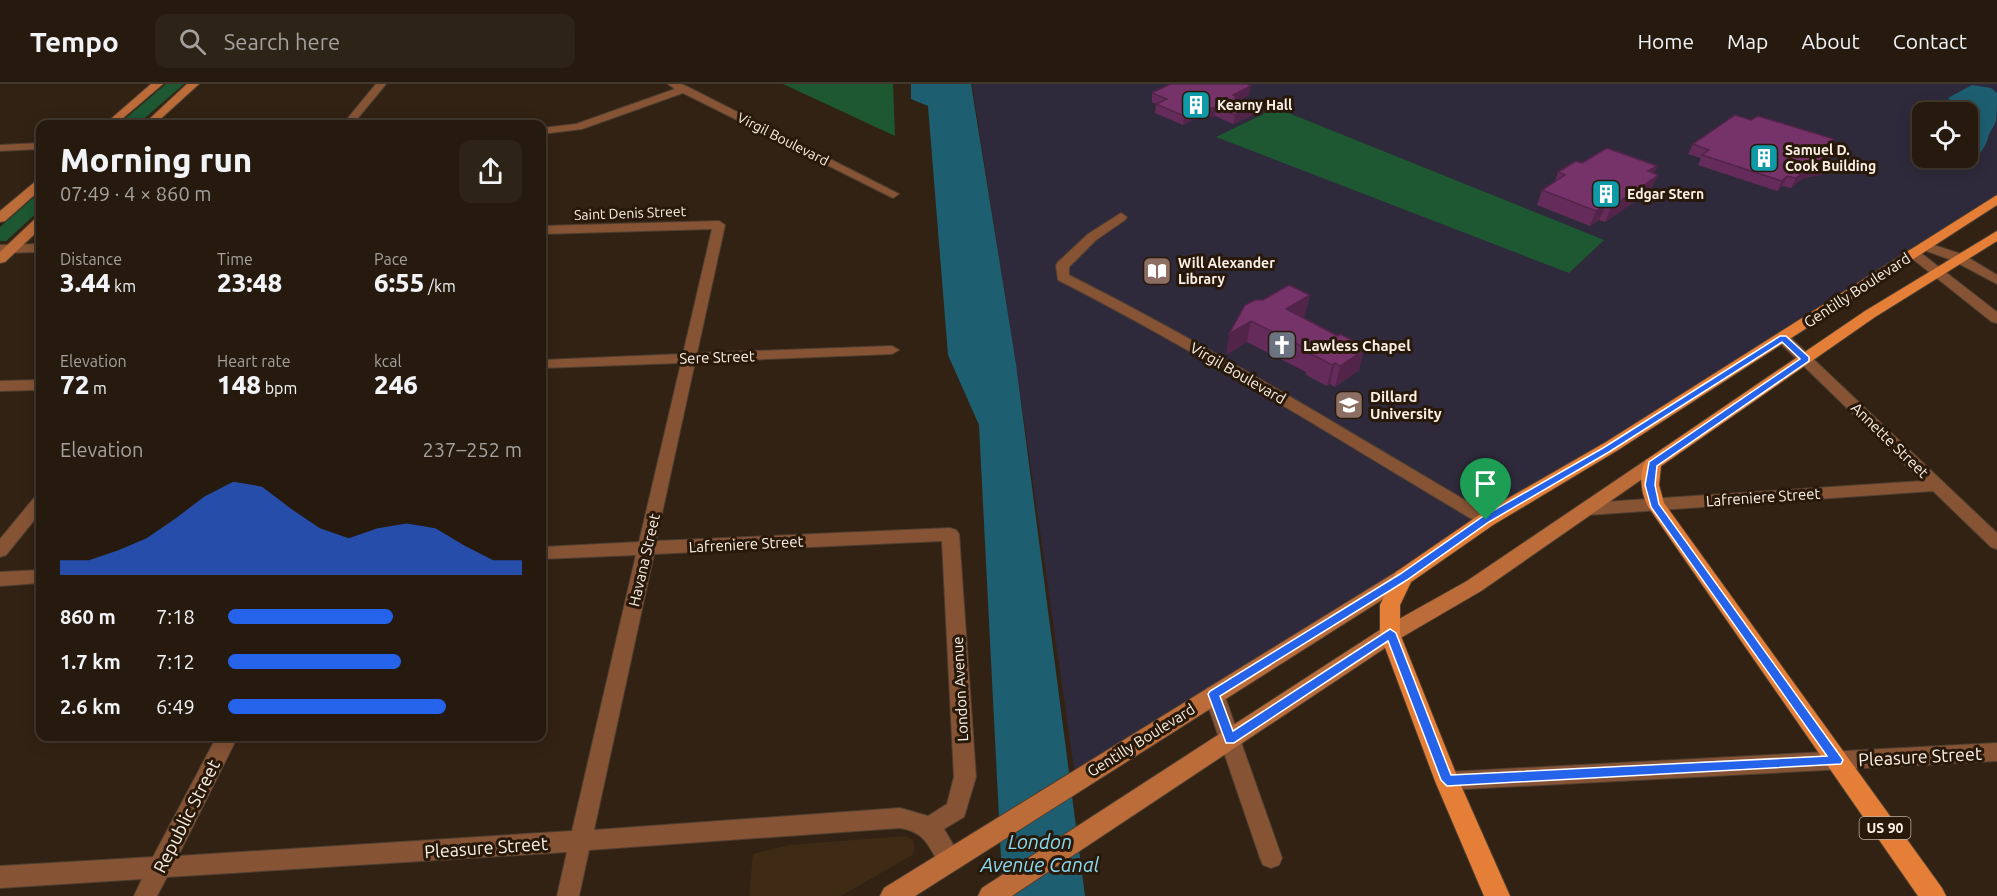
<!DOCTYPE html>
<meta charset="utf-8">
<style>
body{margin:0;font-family:Ubuntu,sans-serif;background:#2e2317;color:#f1f3f6;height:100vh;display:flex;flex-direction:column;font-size:22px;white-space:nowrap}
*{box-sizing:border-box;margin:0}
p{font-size:20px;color:#a4a19e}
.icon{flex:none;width:33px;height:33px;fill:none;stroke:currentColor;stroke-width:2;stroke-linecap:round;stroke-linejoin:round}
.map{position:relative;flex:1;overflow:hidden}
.drawer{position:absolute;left:36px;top:36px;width:510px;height:621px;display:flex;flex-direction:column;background:#261a0e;border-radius:12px;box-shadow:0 3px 15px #0003,0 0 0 2px #42382e}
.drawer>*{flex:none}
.controls{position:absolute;left:1912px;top:18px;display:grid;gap:12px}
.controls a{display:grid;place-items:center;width:66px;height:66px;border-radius:12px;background:#261a0e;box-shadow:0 3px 15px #0003,0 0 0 2px #42382e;font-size:30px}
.pin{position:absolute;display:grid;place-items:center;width:51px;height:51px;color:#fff;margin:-62px -26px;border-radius:50% 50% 50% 0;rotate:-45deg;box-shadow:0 0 6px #0007}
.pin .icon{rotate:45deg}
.round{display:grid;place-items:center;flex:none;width:63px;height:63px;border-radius:12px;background:#2e2317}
.overview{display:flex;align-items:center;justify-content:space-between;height:102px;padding:0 24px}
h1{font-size:33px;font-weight:800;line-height:45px}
.figures{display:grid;grid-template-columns:repeat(3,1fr);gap:9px;height:102px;padding:6px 24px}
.figures div{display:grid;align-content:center}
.figures b{font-size:26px;font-weight:800}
.figures small{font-size:16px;font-weight:400}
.figures p{font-size:16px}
.chart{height:168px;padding:12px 24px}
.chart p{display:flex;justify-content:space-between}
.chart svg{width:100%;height:108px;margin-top:6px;fill:#2563eb;opacity:.7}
ul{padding:0 24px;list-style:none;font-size:20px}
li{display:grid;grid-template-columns:96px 72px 1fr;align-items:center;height:45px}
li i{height:15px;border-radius:8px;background:#2563eb}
header{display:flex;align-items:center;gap:36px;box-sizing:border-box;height:84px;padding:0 30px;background:#261a0e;border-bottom:2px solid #42382e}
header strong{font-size:28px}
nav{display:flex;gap:33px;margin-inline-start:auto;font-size:21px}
.search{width:420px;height:54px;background:#2e2317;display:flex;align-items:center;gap:15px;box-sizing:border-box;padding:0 21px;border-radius:12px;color:#a4a19e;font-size:22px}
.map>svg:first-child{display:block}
</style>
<header>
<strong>Tempo</strong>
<div class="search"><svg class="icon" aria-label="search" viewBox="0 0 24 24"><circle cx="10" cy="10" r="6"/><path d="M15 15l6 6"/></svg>Search here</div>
<nav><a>Home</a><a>Map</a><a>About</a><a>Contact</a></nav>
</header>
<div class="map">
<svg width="1997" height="812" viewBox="0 0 1997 812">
<rect width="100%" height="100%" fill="#322213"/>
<polygon fill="#3f2a16" points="905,752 913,756 915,764 912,771 841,812 749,812 753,770 790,761"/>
<path fill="#2f2a3b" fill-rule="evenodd" d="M972 0H1997V115L1076 698 1016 280ZM1923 28H1968V74H1923Z"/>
<g fill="#1d5833">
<polygon points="166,0 184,0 138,40 119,40"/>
<polygon points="783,0 893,0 895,52"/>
<polygon points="1276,24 1604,156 1569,189 1216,53"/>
<polygon points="40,108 40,126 6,157 0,157 0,143"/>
</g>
<g fill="#1d5f71">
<polygon points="911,0 971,0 1016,280 1085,812 1003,812 979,341 948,271 928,22 911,15"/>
<path d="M1972 1 1991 4 1997 9C1997 18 1997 29 1996 37 1994 43 1989 48 1988 54 1984 66 1979 74 1965 74H1968V28H1949L1961 25 1948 14Z"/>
</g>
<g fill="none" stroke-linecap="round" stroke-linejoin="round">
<g stroke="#4e3f31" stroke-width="2">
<g id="street">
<polygon points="376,0 386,0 353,40 343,40"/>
<polygon points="668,0 681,0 688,3 899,110 893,114 683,9 582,45 542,50 542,44 576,40 675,5"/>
<polygon points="40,59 40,65 0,67 0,61"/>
<path d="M1121 129 1127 133 1125 136 1096 156 1069 183V191C1214 264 1352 350 1492 432L1494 436 1492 440H1480C1341 357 1203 270 1058 196L1056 182 1057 179 1088 150Z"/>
<path d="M719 137 725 141 697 269 892 262 899 266 892 270 695 278 656 457 950 444 956 446 959 450 976 693 964 733 944 745 962 776 959 783 951 786C928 778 935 749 900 744L589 766 579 812H557L567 768 167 793 157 812H134L142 795 0 804V782L153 773 217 652H238L178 772 572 747 636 471 542 475V463L639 458 681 279 542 284V276L683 270 712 145 542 150V142ZM942 457 954 693 947 720 928 732 900 724 594 746 654 470Z"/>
<polygon points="1925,158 1964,171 1997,191 1997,200 1954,177 1921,165 1919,162 1921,159"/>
<polygon points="40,160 40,168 0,169 0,161"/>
<polygon points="1913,165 1917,166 1997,228 1997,239 1992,238 1909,172 1907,169 1909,166"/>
<polygon points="1783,250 1788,251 1997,449 1997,465 1991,463 1933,407 1588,431 1582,429 1580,425 1582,421 1588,419 1922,397 1778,257 1776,254 1778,251"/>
<polygon points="40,296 40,306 0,307 0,297"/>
<polygon points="40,412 40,429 6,471 0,473 0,455 34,414"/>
<polygon points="40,486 40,499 0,502 0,488"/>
<polygon points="1214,602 1221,604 1224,610 1282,774 1279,781 1271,784 1263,781 1260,774 1204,610 1207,604"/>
<polygon points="1997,659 1997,677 1447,706 1440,704 1436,697 1440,690 1447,688"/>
</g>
</g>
<g stroke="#4e3f31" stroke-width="2">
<g id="secondary">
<polygon points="151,0 163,0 116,40 105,40"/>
<polygon points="187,0 199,0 155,40 144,40"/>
<polygon points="40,96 40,106 5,137 0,138 0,127 36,97"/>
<polygon points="40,134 40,145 5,178 0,179 0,168 35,135"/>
<polygon points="1652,374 1658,376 1661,380 1658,384 1481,507 1397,556 1012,812 978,812 982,804 1383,544 1467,497 1646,376"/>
<polygon points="1403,486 1410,488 1413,493 1410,498 915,812 880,812 884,804 1396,488"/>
</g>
</g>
<g stroke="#4e3f31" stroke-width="2">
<g id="primary">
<polygon points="1997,111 1997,121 1618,366 1493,441 1411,498 1400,521 1400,550 1459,697 1510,812 1484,812 1435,697 1380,550 1380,521 1396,488 1479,431 1606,358"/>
<path d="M1997 147V157L1875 233 1661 382 1659 401 1664 419 1942 804 1946 812H1918L1649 424C1641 411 1638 389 1646 376L1865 227Z"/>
</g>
</g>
<use href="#street" fill="#865435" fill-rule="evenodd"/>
<use href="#secondary" fill="#bc6c39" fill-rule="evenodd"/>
<use href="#primary" fill="#e57f38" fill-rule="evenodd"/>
</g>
<g fill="#652c5b">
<polygon points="1152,9 1249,11 1240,16 1253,31 1233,40 1215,32 1193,36 1183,41 1155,29 1156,20 1152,18"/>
<polygon points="1751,36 1834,55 1831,61 1831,72 1825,77 1821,91 1803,94 1791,104 1782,102 1777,107 1698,81 1701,74 1688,70 1693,60"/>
<polygon points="1582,79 1657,82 1654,89 1651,105 1636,117 1605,138 1599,136 1590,142 1537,121 1542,106 1555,98 1558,88"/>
<polygon points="1245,221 1305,232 1302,233 1338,252 1362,261 1359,286 1335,303 1330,300 1327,302 1306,291 1306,288 1247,258 1226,271"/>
</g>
<g fill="#53244a">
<polygon points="1251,2 1249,11 1236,18 1233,11"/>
<polygon points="1254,22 1253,31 1233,40 1235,31"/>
<polygon points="1217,23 1215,32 1193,36 1183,41 1184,32 1195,27"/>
<polygon points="1836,63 1831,72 1818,81 1823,72"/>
<polygon points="1826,81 1821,91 1803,94 1791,104 1796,94 1808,84"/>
<polygon points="1657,82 1651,96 1658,91 1651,105 1636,117 1605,138 1611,123 1648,87"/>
<polygon points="1787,92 1782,102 1777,107 1782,97"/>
<polygon points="1606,121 1599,136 1590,142 1596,127"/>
<polygon points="1310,211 1305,232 1281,245 1286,225"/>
<polygon points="1251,237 1247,258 1226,271 1229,250"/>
<polygon points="1362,261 1361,268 1364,266 1359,286 1335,303 1340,282 1359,263"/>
<polygon points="1335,279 1330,300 1327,302 1332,281"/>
</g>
<g fill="#76336a" stroke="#53244a" stroke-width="1.5">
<polygon points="1170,0 1247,0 1251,2 1233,11 1237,13 1235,14 1254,22 1235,31 1217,23 1195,27 1184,32 1156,20 1167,15 1152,9"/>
<polygon points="1735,31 1751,36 1758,32 1834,55 1829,60 1836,63 1823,72 1826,81 1808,84 1796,94 1787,92 1782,97 1702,71 1709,66 1693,60"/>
<polygon points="1607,64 1657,82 1648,87 1658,91 1643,102 1611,123 1606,121 1596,127 1542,106 1565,91 1558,88 1576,77 1582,79"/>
<polygon points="1289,201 1310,211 1286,225 1338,252 1340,250 1362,261 1359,263 1364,266 1340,282 1335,279 1332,281 1311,270 1313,268 1251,237 1229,250 1245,221 1255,216 1263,216"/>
</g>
<path fill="#2563eb" stroke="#fff" stroke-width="1.5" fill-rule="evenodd" d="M1780 252H1786L1809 273V277L1657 382 1655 401 1659 420 1841 673 1843 676 1841 680 1447 702 1441 696 1388 557 1234 659H1226L1208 610 1210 607 1400 490 1482 433 1603 364ZM1782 258 1800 275 1649 378 1645 401 1651 423 1827 672 1451 691 1396 549 1390 545 1233 647 1220 612 1407 496 1489 438 1609 368Z"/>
<defs>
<g id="building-square" transform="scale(1.5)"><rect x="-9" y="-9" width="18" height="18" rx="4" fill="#0f9aa8" stroke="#28190a"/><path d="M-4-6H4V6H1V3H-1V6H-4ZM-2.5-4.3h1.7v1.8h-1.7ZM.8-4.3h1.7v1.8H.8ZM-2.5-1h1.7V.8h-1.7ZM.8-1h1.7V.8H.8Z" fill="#fff"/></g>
<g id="library-square" transform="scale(1.5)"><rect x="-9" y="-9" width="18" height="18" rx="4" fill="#8d6e63" stroke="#28190a"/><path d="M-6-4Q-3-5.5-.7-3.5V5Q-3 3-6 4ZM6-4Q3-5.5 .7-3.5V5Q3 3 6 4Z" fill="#fff"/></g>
<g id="church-square" transform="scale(1.5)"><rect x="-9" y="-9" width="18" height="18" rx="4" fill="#6b7280" stroke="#28190a"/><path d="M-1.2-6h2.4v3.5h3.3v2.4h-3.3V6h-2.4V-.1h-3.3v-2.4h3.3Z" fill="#fff"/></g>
<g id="university-square" transform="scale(1.5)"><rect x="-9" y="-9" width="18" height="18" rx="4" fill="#8d6e63" stroke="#28190a"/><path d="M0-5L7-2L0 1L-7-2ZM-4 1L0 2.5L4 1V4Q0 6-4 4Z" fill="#fff"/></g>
</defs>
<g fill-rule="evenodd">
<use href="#building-square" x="1196" y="21"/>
<use href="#building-square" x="1764" y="74"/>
<use href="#building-square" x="1606" y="110"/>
<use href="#library-square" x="1157" y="187"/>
<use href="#church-square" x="1282" y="261"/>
<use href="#university-square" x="1349" y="321"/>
</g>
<g text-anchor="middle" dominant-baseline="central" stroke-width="6" stroke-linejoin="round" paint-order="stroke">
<g font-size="14" font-weight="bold" fill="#fbf0e6" stroke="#28190a" text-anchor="start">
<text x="1217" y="21">Kearny Hall</text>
<text x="1785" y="66">Samuel D.<tspan x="1785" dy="16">Cook Building</tspan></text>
<text x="1627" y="110">Edgar Stern</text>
<text x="1178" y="179">Will Alexander<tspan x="1178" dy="16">Library</tspan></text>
</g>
<g font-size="14" fill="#fbf0e6" stroke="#28190a">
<text transform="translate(783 55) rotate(27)">Virgil Boulevard</text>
<text transform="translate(630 129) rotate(-2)">Saint Denis Street</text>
</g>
<rect fill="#28190a" stroke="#bcb0a4" stroke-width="1.5" x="1859.5" y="733" width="51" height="22" rx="4.5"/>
<g font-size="14" font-weight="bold" fill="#fbf0e6">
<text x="1885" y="744">US 90</text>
</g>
<g font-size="15" fill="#fbf0e6" stroke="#28190a">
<text transform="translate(1857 206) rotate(-33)">Gentilly Boulevard</text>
<text transform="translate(717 273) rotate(-2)">Sere Street</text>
<text transform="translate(1238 289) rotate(30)">Virgil Boulevard</text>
<text transform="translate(1890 356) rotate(44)">Annette Street</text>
<text transform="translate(1763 413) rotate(-4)">Lafreniere Street</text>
<text transform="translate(746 460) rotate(-3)">Lafreniere Street</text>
<text transform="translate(644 476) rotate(-77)">Havana Street</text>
<text transform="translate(960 605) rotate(-93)">London Avenue</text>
<text transform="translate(1141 656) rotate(-32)">Gentilly Boulevard</text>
</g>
<g font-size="15" font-weight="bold" fill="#fbf0e6" stroke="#28190a" text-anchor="start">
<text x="1303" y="261">Lawless Chapel</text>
<text x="1370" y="312">Dillard<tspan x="1370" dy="17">University</tspan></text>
</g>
<g font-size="18" fill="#fbf0e6" stroke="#28190a">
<text transform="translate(1920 672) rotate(-3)">Pleasure Street</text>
<text transform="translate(186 732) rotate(-63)">Republic Street</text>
<text transform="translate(486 763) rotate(-4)">Pleasure Street</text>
</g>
<g font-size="20" font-style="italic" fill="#88dbf5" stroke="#28190a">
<text x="1040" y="757">London<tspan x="1040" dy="23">Avenue Canal</tspan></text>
</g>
</g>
</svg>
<div class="controls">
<a><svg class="icon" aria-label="locate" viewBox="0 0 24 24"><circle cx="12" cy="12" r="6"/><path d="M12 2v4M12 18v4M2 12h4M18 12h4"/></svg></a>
</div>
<div class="pin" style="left:1486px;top:436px;background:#1e9e55"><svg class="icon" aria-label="arrive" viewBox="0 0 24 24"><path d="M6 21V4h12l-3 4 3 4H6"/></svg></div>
<section class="drawer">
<div class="overview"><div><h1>Morning run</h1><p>07:49 · 4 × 860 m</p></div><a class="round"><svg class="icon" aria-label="share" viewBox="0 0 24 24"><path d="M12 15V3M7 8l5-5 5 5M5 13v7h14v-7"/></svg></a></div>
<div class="figures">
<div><p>Distance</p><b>3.44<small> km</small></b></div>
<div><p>Time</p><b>23:48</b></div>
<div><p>Pace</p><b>6:55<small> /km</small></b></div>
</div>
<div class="figures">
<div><p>Elevation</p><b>72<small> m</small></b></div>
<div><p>Heart rate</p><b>148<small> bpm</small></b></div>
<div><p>kcal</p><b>246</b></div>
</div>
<div class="chart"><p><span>Elevation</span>237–252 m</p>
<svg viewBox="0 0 160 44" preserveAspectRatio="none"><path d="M0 44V38L10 38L20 34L30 29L40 21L50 12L60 6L70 8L80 17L90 25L100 29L110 25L120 23L130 25L140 32L150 38L160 38V44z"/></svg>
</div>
<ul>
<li><b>860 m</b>7:18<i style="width:56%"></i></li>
<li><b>1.7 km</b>7:12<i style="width:59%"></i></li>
<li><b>2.6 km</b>6:49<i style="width:74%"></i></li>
</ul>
</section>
</div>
